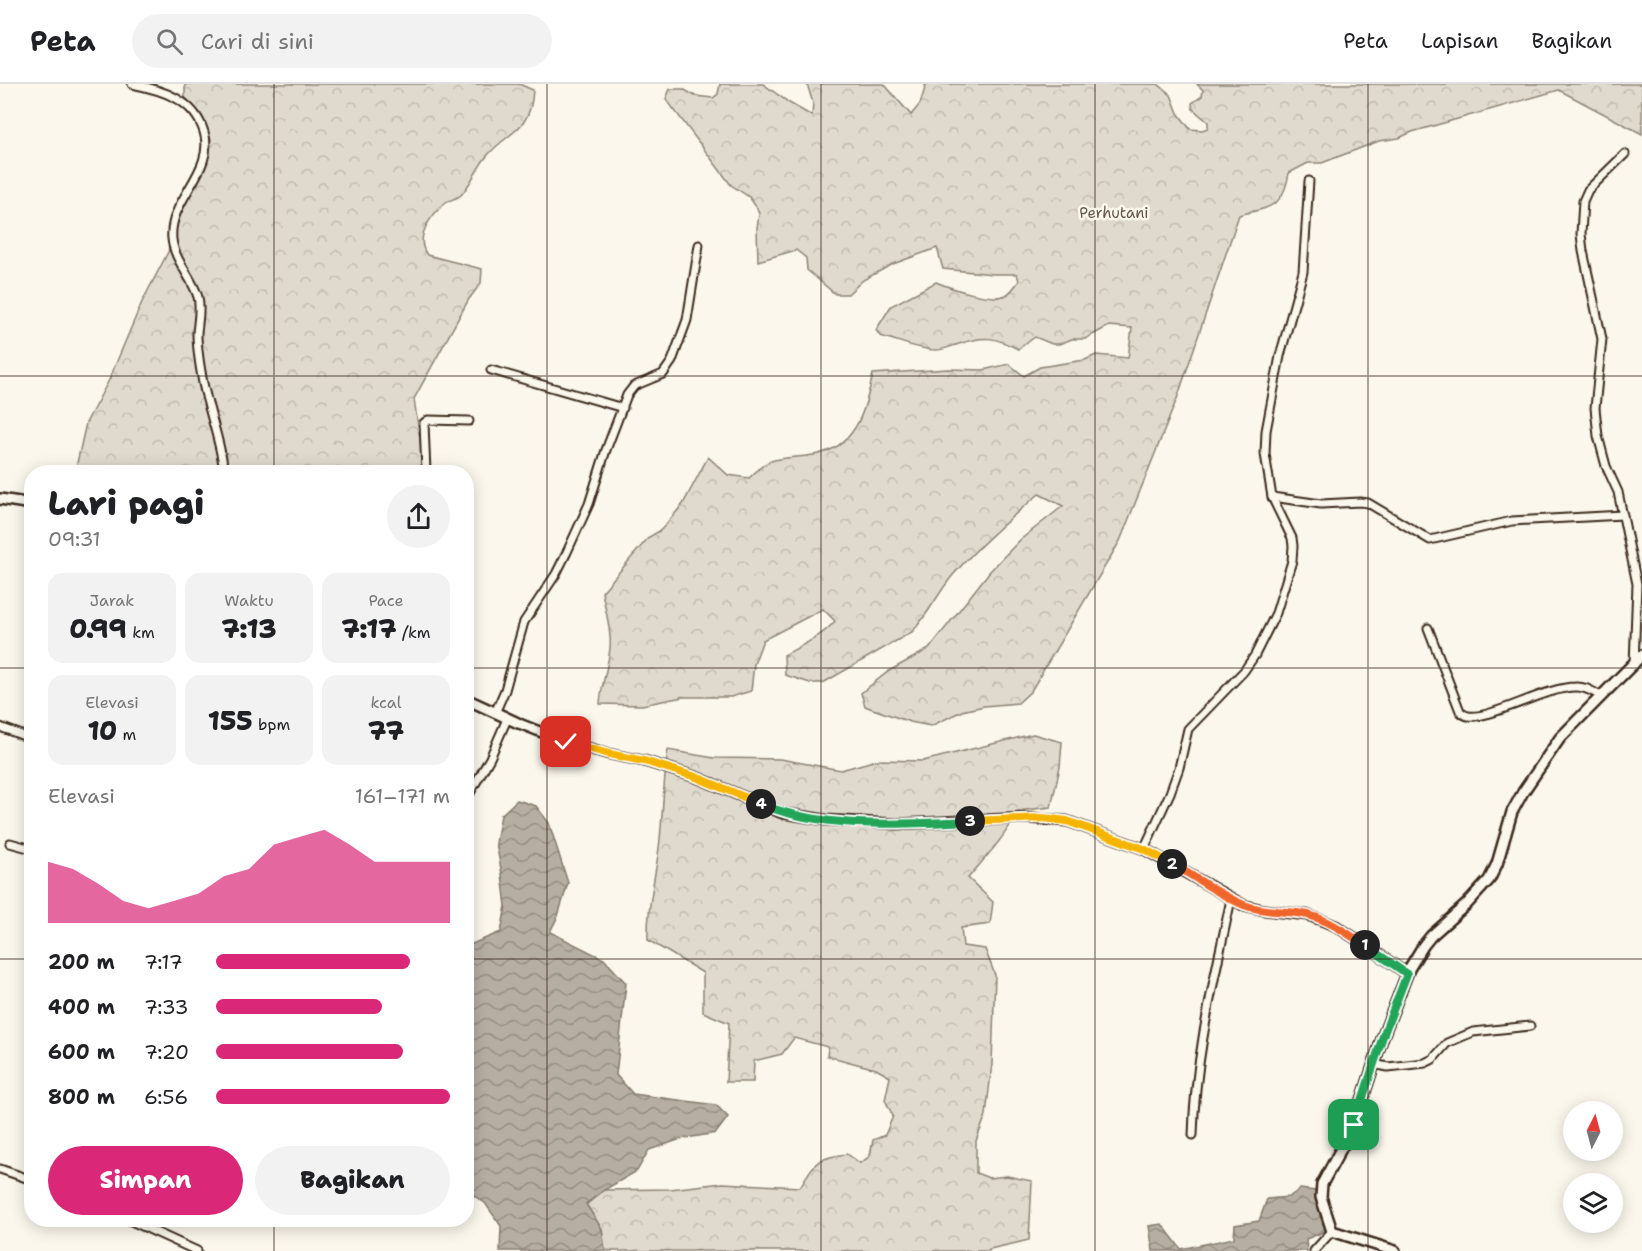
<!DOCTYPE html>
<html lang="id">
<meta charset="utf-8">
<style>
body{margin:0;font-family:"Shantell Sans",sans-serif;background:#f2f2f2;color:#202124;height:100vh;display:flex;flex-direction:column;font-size:22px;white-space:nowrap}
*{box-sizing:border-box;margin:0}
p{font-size:20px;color:#757577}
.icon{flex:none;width:33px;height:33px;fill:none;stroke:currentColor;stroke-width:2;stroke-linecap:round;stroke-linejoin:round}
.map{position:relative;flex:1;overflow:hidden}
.sheet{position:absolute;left:24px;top:381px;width:450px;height:762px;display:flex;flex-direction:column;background:#fff;border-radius:24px;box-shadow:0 3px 15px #0003}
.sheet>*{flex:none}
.needle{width:39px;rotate:6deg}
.fabs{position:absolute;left:1563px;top:1017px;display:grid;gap:12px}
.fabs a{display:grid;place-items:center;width:60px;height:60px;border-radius:50%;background:#fff;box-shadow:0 3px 15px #0003;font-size:30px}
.pin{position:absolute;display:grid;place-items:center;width:51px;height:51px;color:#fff;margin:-26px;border-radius:12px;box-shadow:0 3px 9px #0006}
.km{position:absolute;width:30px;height:30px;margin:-15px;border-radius:50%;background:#222;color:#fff;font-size:16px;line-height:30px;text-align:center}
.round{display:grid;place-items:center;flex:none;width:63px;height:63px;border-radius:32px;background:#f2f2f2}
.headline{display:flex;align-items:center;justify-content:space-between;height:102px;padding:0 24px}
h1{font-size:33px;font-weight:800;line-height:45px}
.figures{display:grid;grid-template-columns:repeat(3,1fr);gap:9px;height:102px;padding:6px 24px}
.figures div{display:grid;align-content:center;border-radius:15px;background:#f2f2f2;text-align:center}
.figures b{font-size:26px;font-weight:800}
.figures small{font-size:16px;font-weight:400}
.figures p{font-size:16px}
.chart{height:168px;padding:12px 24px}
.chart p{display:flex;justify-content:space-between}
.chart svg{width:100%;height:108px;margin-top:6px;fill:#db2777;opacity:.7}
.action{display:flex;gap:12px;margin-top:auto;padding:12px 24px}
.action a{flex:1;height:69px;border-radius:36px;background:#db2777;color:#fff;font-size:24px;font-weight:800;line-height:69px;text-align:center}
.action a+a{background:#f2f2f2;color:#202124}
ul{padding:0 24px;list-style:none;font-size:20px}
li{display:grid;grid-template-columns:96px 72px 1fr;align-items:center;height:45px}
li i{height:15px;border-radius:8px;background:#db2777}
header{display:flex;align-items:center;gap:36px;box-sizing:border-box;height:84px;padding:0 30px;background:#fff;border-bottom:2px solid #e0e0e0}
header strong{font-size:28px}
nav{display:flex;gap:33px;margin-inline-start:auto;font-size:21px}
.search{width:420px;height:54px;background:#f2f2f2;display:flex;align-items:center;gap:15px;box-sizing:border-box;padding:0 21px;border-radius:33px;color:#757577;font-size:22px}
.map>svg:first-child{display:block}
</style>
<header>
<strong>Peta</strong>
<div class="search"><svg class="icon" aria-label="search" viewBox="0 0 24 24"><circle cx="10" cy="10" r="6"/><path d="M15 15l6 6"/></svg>Cari di sini</div>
<nav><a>Peta</a><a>Lapisan</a><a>Bagikan</a></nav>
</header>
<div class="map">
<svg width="1642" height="1167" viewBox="0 0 1642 1167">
<defs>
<pattern id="forest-crowns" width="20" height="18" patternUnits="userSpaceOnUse" patternTransform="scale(1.5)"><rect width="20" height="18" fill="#dfd9ce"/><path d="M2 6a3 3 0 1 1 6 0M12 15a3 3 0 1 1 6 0" fill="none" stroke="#c0bab0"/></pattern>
<pattern id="water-waves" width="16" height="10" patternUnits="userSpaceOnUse" patternTransform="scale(1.5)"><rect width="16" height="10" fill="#b6aea2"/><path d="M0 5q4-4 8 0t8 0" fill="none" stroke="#958e83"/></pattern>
</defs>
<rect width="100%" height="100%" fill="#fbf7ec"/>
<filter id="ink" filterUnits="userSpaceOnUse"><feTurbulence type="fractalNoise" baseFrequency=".0167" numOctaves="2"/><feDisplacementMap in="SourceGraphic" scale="12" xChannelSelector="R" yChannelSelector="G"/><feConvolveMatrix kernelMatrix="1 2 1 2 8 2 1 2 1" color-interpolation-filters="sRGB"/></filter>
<g filter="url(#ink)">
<g fill="url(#forest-crowns)" stroke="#8d8276" stroke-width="1.5">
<path d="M185 0H519L533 6C531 48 509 46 487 72 478 82 470 102 461 111 457 115 450 115 445 119 431 132 414 153 427 171L482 185 481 199 469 215 414 315 425 388H75L86 339 109 296 142 218 168 168 180 132 204 83 211 55 202 33 185 13Z"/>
<path d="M720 0H763L791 20 812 32 813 19 807 0H884L911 31 920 20 926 1 923 0H1158L1171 11 1178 29 1190 45 1202 46 1208 44V38L1193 25 1192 19 1202 12 1203 6 1197 0H1642V50L1559 6 1412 48 1399 54 1379 57 1322 79H1308L1289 89C1283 125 1269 123 1239 131L1178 312 1120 457 1031 607 1018 619 984 622 962 627 931 642 910 638 870 624 865 622 861 609 889 587 929 565 990 487 1020 456 1063 422 1039 410C1009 435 979 461 953 491 938 509 928 531 912 548L823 599H810L785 591 784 571C801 562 823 552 835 537L823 525 763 556 754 580 751 607 731 613H683L642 621 600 620C601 601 608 584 610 564 612 547 605 525 602 508L649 453 661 446 683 420 708 373 728 391 749 394C755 389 763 379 771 377 787 372 806 374 822 369 858 359 866 322 873 290L948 285 983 286 1009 280 1024 292 1040 283 1085 276 1096 271 1128 274 1132 244 1109 242 1085 255H1072L1059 260H1052L1035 253 1018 265C995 253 984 251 959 260 951 262 944 266 936 266 920 266 896 256 880 252L876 246 891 222 936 198C950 204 992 218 1006 211 1011 208 1016 201 1019 197L1017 190H993L943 185 937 164 893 180 863 196 848 210H835L807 186 806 174 796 166 758 177 757 144 759 130 757 124 749 113 731 101 666 15 670 5H683L695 12 713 14 718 10Z"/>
<path d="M1033 650 1062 658 1060 683 1051 723 1018 727C1005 753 987 772 968 794L993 818 990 840 961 844 963 862 985 865 995 891 992 980 986 1031 976 1057V1089L989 1094 1007 1092 1032 1097 1029 1156 990 1165 989 1167H605L602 1145 586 1121 604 1106 670 1105 723 1099 800 1103C816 1077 816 1074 847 1070L860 1079 870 1072 873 1056 885 1051 893 1032 885 1016 890 993 876 985 827 972 828 963 794 954 782 970 754 977 753 998H726L729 939 703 928V889L648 856C647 825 655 794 659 764 663 731 663 699 668 666L714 674 780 675 841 686 877 676 923 677Z"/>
</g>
<g fill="url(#water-waves)" stroke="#85796d" stroke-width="1.5">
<polygon points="517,716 536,722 549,739 568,799 558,832 550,848 604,875 626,899 616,991 633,1010 716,1021 728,1033 716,1049 681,1055 649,1066 637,1087 604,1106 586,1120 602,1145 605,1167 500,1167 501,1142 485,1119 467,1107 466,958 471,942 467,941 467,862 501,848 506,822 502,790 496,759 501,731"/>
<polygon points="1300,1105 1315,1107 1326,1147 1306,1155 1307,1167 1153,1167 1149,1142 1162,1140 1181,1165 1234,1154 1235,1141 1259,1137 1267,1115 1289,1113"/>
</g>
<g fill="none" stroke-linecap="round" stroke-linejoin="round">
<g stroke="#3b2a1e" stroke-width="11">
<g id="minor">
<path d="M132 0C162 6 194 15 204 48 216 87 168 116 172 155 174 176 192 193 198 213 201 225 198 237 197 249 197 266 200 283 203 299 209 329 221 358 224 388"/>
<polyline points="1625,70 1588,106 1583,117 1581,150 1583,167 1602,255 1595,324 1598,352 1606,382 1618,408 1637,500 1634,581"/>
<polyline points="1309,97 1303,188 1280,272 1266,347 1265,370 1272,413 1321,420 1360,418 1368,419 1430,456 1512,437 1623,431"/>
<polyline points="491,286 623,324"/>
<polyline points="426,388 424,339 428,336 469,337"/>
<path d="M1428 544 1460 627C1463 630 1463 631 1468 632 1490 636 1546 603 1575 603 1585 602 1593 608 1601 612"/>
<polyline points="495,629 505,606 524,538 556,490 567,468 589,420 606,366 627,311 634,302 663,290 672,277 687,236 699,161"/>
<polyline points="0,643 32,655"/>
<polyline points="466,716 490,674 507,635"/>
<polyline points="10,759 32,765"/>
<polyline points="1144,765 1170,709 1179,684 1188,645 1244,587 1255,571 1276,529 1292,477 1293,462 1292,454 1272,413"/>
<polyline points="1373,980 1388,983 1425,979 1433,975 1447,959 1473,948 1530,942"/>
<path d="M1193 1051C1195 971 1215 893 1231 815"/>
<polyline points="0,1085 32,1096"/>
<polyline points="129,1136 197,1167"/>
<polyline points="1314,1167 1332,1147"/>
</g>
</g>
<g stroke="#3b2a1e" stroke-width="13">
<polyline id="tertiary" points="518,639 566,658 609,670 644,677 696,693 782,729 826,736 897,740 1026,734 1067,737 1144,765 1243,821 1264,826 1307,831 1321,836 1336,842 1367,862 1407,890"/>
</g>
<g stroke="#3b2a1e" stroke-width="14">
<g id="secondary">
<polyline points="0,415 32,420"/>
<polyline points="466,615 518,639"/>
<polyline points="1395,1167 1332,1147 1321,1113 1322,1100 1354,1041 1383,952 1409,885 1423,862 1431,852 1467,820 1489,796 1497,780 1512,728 1523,708 1560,654 1642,571"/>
</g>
</g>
<use href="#minor" stroke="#fbf7ec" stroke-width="7"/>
<use href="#tertiary" stroke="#fbf7ec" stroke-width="8"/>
<use href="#secondary" stroke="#fbf7ec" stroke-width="9"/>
</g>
</g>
<g fill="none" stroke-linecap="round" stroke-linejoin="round" filter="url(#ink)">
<g stroke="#fff" stroke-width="12">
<polyline id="split-1" points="1354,1041 1383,952 1407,890 1365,861"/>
</g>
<g stroke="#fff" stroke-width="12">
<path id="split-2" d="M1172 780C1196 793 1219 811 1244 821 1264 829 1287 826 1308 831 1329 836 1347 849 1365 861"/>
</g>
<g stroke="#fff" stroke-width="12">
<polyline id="split-3" points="970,737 1043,734 1067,737 1144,765 1172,780"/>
</g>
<g stroke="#fff" stroke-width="12">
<path id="split-4" d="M761 720C823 746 903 740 970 737"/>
</g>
<g stroke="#fff" stroke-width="12">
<polyline id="split-5" points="566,658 609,670 644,677 696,693 761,720"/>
</g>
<use href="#split-1" stroke="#22a559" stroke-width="8"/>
<use href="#split-2" stroke="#f0652b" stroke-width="8"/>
<use href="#split-3" stroke="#f5b400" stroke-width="8"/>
<use href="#split-4" stroke="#22a559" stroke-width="8"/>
<use href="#split-5" stroke="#f5b400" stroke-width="8"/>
</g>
<path fill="none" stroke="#3b2a1e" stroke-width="1.5" stroke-opacity="0.55" d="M274 0V388M547 0V1167M821 0V1167M1095 0V1167M1368 0V1167M0 292H1642M0 584H32M466 584H1642M0 875H32M466 875H1642M274 1136V1167"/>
<g text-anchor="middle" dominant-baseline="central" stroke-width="5" stroke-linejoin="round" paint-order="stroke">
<g font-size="15" fill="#64564a" stroke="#fbf7ec">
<text x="1114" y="129">Perhutani</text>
</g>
</g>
</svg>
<div class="fabs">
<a><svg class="needle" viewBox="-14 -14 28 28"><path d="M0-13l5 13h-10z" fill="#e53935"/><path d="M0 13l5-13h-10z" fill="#757577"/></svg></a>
<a><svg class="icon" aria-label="layers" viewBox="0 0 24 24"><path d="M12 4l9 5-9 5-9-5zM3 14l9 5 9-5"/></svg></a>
</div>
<div class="pin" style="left:1354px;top:1041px;background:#1e9e55"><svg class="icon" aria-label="arrive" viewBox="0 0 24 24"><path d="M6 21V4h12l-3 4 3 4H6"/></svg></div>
<div class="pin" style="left:566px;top:658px;background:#d93025"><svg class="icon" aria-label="check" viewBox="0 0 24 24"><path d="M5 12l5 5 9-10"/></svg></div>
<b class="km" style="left:1365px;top:861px">1</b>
<b class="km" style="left:1172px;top:780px">2</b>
<b class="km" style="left:970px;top:737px">3</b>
<b class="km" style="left:761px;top:720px">4</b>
<section class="sheet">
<div class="headline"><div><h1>Lari pagi</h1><p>09:31</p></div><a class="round"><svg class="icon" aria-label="share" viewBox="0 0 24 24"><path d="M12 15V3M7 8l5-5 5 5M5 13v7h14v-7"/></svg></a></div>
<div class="figures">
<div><p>Jarak</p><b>0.99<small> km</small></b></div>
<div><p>Waktu</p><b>7:13</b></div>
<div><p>Pace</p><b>7:17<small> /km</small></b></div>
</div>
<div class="figures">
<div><p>Elevasi</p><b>10<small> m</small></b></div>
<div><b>155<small> bpm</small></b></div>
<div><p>kcal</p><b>77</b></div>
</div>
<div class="chart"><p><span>Elevasi</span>161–171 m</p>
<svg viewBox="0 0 160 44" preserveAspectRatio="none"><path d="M0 44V19L10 22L20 28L30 35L40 38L50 35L60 32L70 25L80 22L90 12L100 9L110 6L120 12L130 19L140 19L150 19L160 19V44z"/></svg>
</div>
<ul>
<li><b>200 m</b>7:17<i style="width:83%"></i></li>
<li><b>400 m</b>7:33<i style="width:71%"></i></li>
<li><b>600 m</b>7:20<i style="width:80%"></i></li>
<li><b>800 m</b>6:56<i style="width:100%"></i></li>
</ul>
<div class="action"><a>Simpan</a><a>Bagikan</a></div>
</section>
</div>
